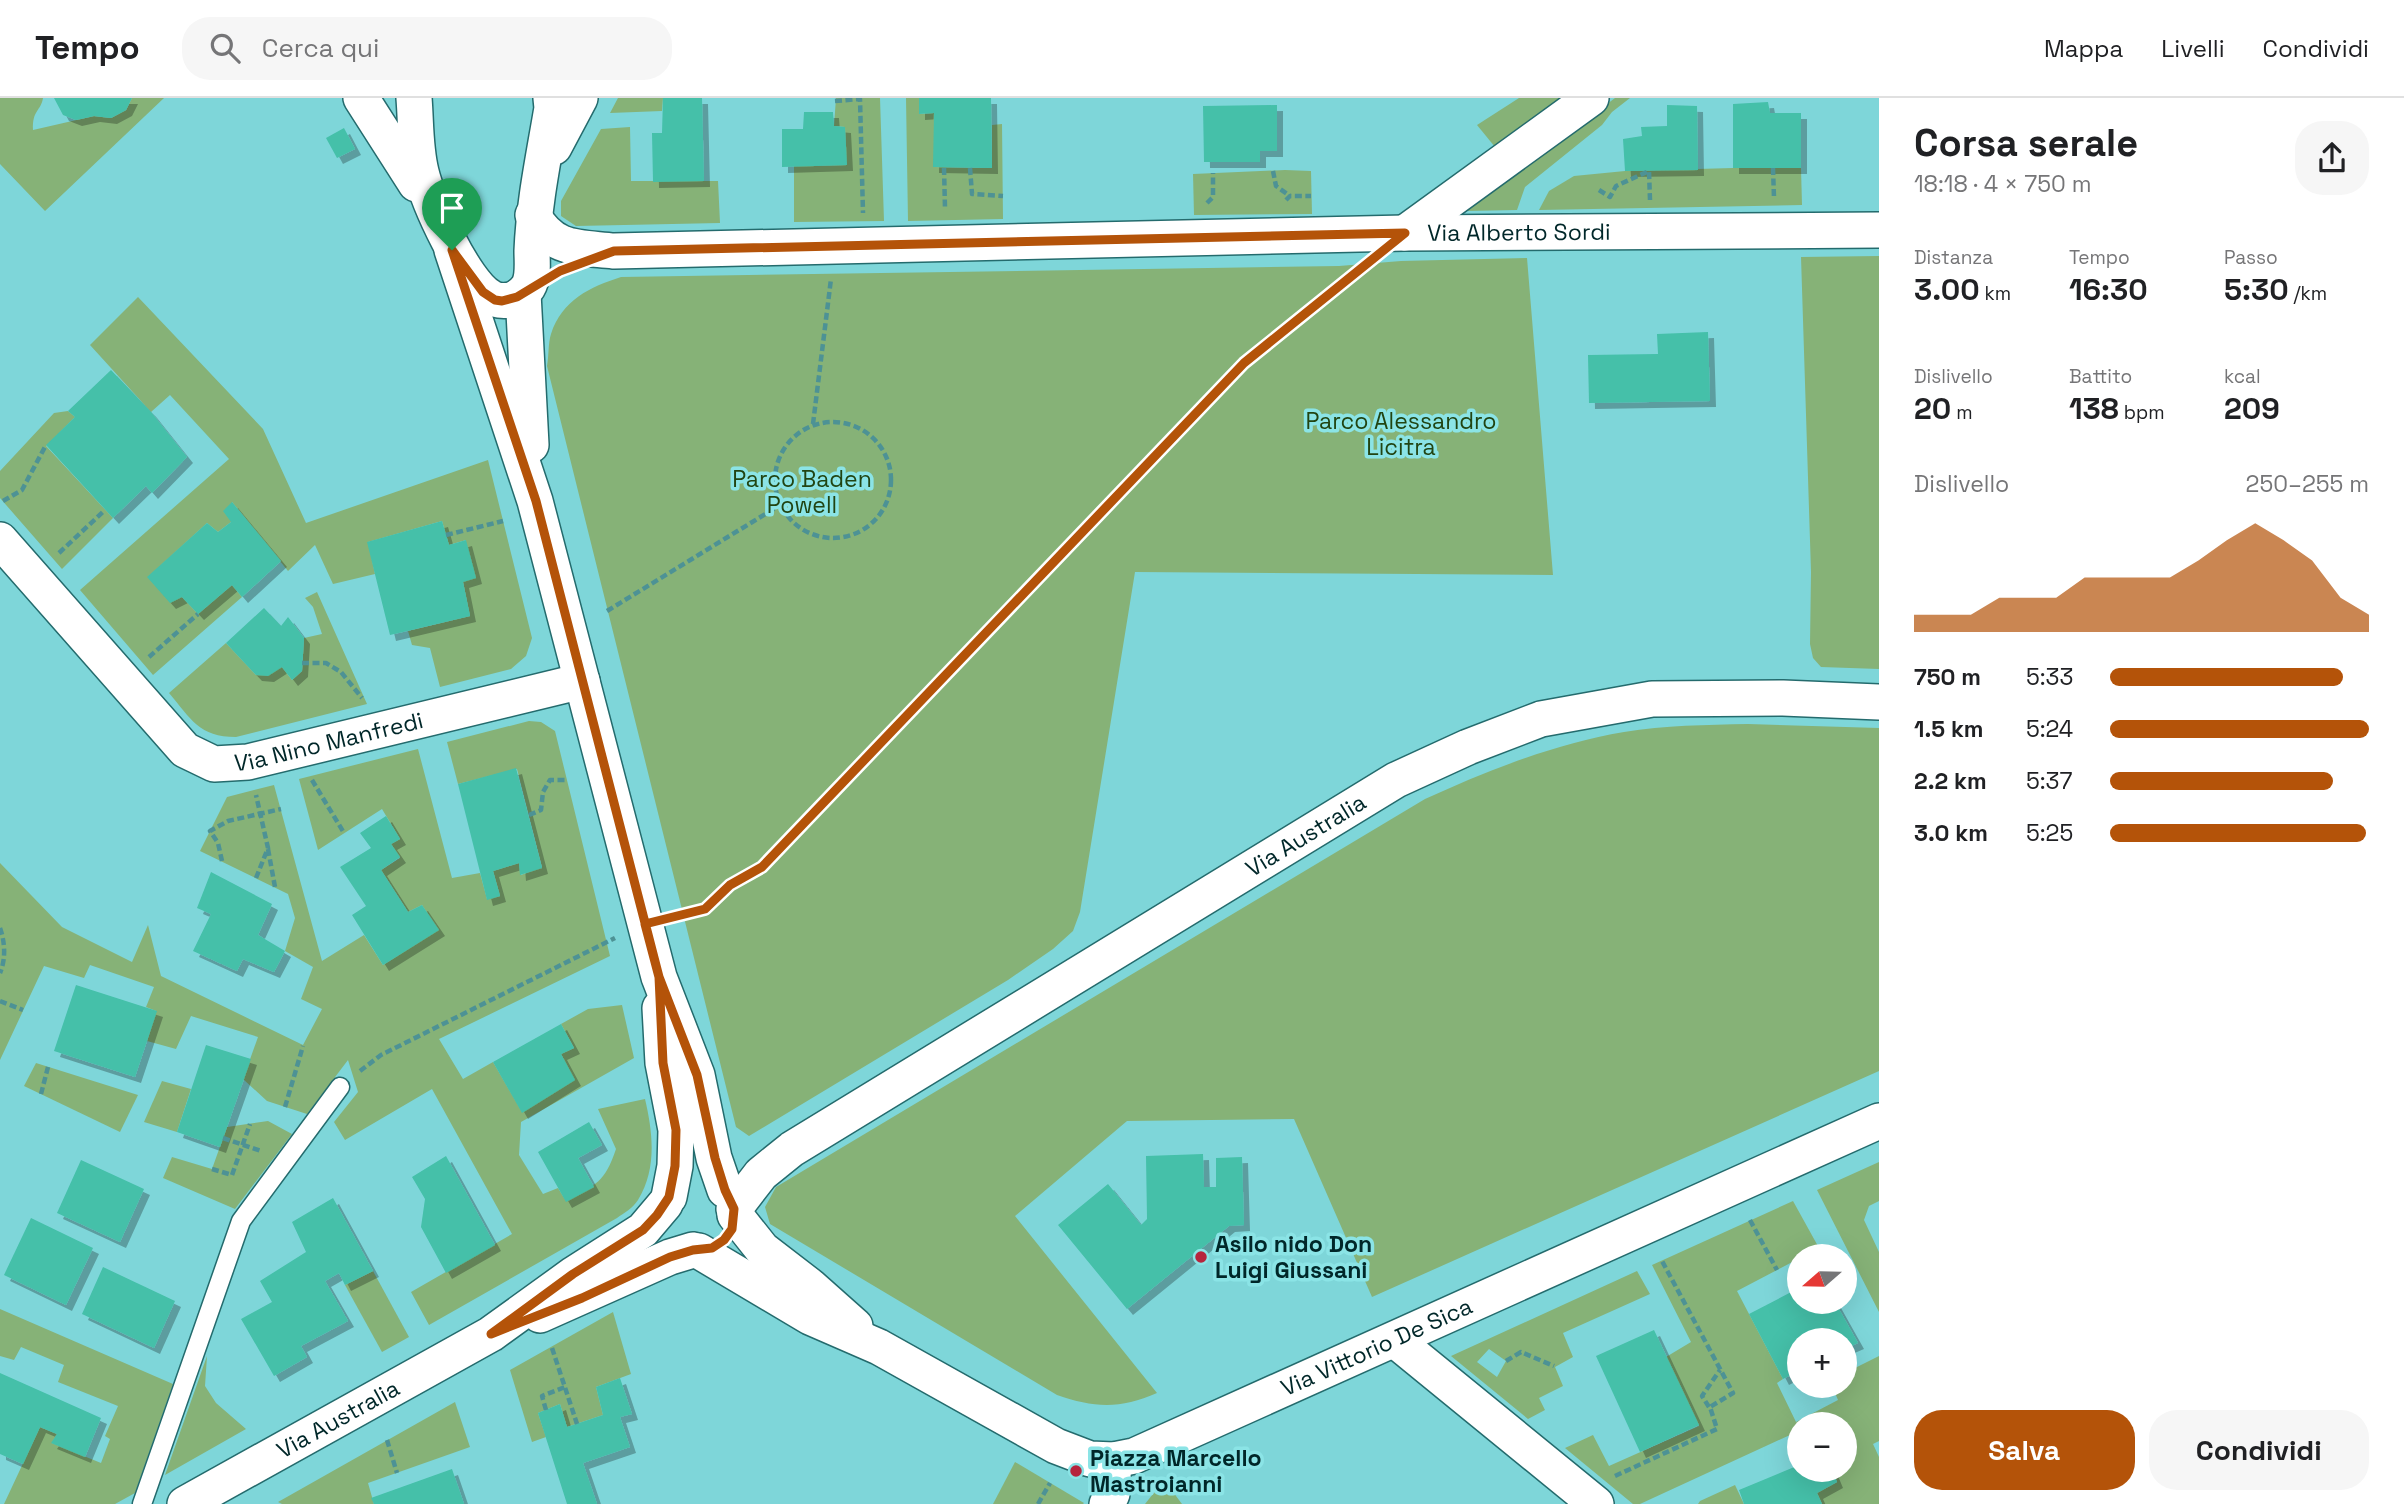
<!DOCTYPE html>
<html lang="it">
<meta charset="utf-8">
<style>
body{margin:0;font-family:"Space Grotesk",sans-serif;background:#f6f6f6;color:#202124;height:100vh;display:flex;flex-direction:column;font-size:26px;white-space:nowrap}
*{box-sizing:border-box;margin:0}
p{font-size:23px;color:#757577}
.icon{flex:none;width:38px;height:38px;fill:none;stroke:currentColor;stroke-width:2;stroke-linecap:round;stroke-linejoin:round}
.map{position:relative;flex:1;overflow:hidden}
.details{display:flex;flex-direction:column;background:#fff;width:525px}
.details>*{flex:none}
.needle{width:46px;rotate:250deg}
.fabs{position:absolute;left:1787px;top:1146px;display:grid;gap:14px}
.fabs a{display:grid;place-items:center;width:70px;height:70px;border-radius:50%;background:#fff;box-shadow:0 7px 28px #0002;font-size:35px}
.pin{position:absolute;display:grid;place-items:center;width:60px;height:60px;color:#fff;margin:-72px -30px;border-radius:50% 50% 50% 0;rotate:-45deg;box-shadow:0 0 7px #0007}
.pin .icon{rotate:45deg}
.round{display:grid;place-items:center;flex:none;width:74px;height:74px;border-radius:28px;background:#f6f6f6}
.overview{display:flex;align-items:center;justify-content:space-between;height:119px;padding:0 35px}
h1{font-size:38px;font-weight:800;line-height:52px}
.stats{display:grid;grid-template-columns:repeat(3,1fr);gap:10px;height:119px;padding:7px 35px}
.stats div{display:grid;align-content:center}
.stats b{font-size:30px;font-weight:800}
.stats small{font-size:19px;font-weight:400}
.stats p{font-size:19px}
.chart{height:196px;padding:14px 35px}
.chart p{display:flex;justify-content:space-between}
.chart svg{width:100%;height:126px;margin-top:7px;fill:#b45309;opacity:.7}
.primary-button{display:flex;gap:14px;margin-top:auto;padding:14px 35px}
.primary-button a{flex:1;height:80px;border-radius:28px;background:#b45309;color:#fff;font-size:28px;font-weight:800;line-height:80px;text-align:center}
.primary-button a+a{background:#f6f6f6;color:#202124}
ul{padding:0 35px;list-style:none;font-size:23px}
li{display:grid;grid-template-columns:112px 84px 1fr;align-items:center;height:52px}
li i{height:18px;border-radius:9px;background:#b45309}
header{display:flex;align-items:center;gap:42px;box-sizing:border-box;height:98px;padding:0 35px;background:#fff;border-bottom:2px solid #e0e0e0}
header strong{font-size:33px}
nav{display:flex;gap:38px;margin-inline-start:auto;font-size:24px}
.search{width:490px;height:63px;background:#f6f6f6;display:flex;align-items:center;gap:18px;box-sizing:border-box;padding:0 24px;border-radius:28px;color:#757577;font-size:26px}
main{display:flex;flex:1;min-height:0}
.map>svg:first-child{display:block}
</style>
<header>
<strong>Tempo</strong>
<div class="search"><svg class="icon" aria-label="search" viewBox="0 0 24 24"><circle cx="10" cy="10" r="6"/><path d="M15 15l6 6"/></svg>Cerca qui</div>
<nav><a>Mappa</a><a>Livelli</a><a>Condividi</a></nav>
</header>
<main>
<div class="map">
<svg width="1879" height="1406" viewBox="0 0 1879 1406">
<defs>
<filter id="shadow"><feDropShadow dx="6" dy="6" stdDeviation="0" flood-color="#0004"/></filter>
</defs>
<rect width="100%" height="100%" fill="#7ed6d9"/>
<g fill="#86b277" fill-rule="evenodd">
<path d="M0 0H43C41 13 32 12 33 32L94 18 111 20 126 12 132 0H164L45 113 0 66Z"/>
<polygon points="618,0 663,0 662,13 610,15"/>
<polygon points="836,0 880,0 884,123 794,124 794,68 846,67 845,29 834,28"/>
<polygon points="906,0 919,0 919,16 934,15 934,69 992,70 992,27 1002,26 1003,121 908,123"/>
<polygon points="1519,0 1572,0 1495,49 1477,27"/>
<polygon points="1615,0 1630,0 1612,14 1602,27 1525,89 1517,112 1466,113"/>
<polygon points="630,29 631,83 718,83 720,125 576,128 561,118 561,103 601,31"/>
<polygon points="1733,70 1801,70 1802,107 1539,112 1549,93 1574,78 1625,73"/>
<polygon points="1285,72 1311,73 1312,116 1194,117 1193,76"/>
<polygon points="1879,158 1879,571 1821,569 1813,560 1810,546 1811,474 1801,159"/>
<path d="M1527 160 1553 477 1135 474 1080 814 1073 833 1053 851 1008 882 749 1038 736 1029 547 268C549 258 548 245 551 236 562 202 590 189 621 179L1339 168 1401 163Z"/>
<polygon points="138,199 263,331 306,425 488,362 532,540 526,558 511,571 440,589 430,550 412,547 408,533 470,518 463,484 466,442 449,447 442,423 368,444 375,476 333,486 315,447 288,473 232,404 231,424 218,434 207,425 148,479 182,499 198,516 232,487 242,499 153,577 80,492 229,361 170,297 151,314 90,247"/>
<polygon points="68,313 75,319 46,348 113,420 62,471 0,400 0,373 54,315"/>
<path d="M317 494 367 606 236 639C199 639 191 621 169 595L226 545 256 577 282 569 292 582 302 573 304 540 322 536 313 509 305 500Z"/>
<path d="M529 623 541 624 555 633 610 858 439 941 463 981 493 964 522 1014 574 982 561 956 574 950 561 926 588 911 622 907 634 960 521 1024 519 1057 543 1096 558 1090 566 1103C596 1087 605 1084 616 1051L598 1011 645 1001C653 1035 657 1071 638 1102 633 1110 624 1115 617 1120L429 1227 411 1194 512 1136 432 991 345 1042 334 1024 358 994 348 962 307 1016 267 1003 243 981 258 939 191 918 176 951 147 943 156 913 146 909 154 889 90 867 84 880 44 868 0 962V765L62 829 132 864 148 827 161 878 303 947 322 911 301 901 313 869 285 853 295 820 288 796 200 753 227 699 274 687 322 863 364 837 383 867 438 832 422 807 408 814 381 772 400 760 391 746 400 741 382 711 318 752 299 681 418 651 452 780 480 775 487 801 500 798 493 773 519 765 521 777 542 769 517 671 458 686 447 644Z"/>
<path d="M1748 626 1879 630V973L1372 1199 1294 1021 1127 1023 1015 1118 1157 1295C1121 1311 1094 1310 1057 1297L770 1126 765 1109 776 1089 1425 701C1489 672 1554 646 1624 634 1665 627 1706 627 1748 626Z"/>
<polygon points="36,965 138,997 120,1034 24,988"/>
<polygon points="162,983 191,991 177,1034 144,1024"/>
<polygon points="268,1023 292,1036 235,1111 163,1080 172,1059 212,1071 227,1029"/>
<polygon points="1879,1064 1879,1103 1869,1108 1864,1122 1879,1154 1879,1214 1817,1092"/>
<polygon points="1793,1103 1819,1150 1737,1193 1783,1281 1777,1285 1796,1324 1838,1302 1832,1288 1844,1288 1845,1275 1879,1258 1879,1343 1873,1346 1879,1359 1879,1406 1822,1406 1817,1395 1837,1384 1832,1372 1844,1372 1844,1326 1799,1326 1799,1354 1790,1337 1640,1406 1633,1406 1565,1350 1593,1337 1609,1368 1699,1328 1666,1259 1691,1244 1652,1167"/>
<polygon points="373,1173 409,1239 382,1254 345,1187"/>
<path d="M1637 1173 1650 1196 1563 1235 1573 1259 1555 1269 1563 1288 1539 1300 1545 1312 1528 1321 1451 1258ZM1489 1251 1506 1263 1497 1279 1477 1264Z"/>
<polygon points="0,1211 173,1286 135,1395 115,1406 4,1406 40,1329 57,1336 52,1345 101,1365 110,1341 105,1338 118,1308 58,1284 64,1267 21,1249 14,1262 0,1258"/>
<polygon points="613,1214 631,1276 596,1289 603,1317 567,1329 560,1306 538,1315 546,1339 532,1344 510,1272"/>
<polygon points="207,1258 205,1288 216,1305 246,1331 165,1377"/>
<polygon points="455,1304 470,1349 368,1385 374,1406 282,1406 278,1404"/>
<polygon points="1015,1364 1084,1405 1083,1406 993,1406"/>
<polygon points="1164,1382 1182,1406 1145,1406"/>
<polygon points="1735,1387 1744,1406 1698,1406 1700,1403"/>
</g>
<g fill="#44c0a9" filter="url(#shadow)">
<polygon points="54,0 132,0 126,12 111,20 94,18 76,22 63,17"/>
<polygon points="663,0 702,0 704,83 653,84 652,35 662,35"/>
<polygon points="919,0 991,0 992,70 933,69 934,15 919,16"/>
<polygon points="1768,4 1770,15 1801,15 1801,70 1733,70 1733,6"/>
<polygon points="1277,7 1277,53 1260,53 1260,64 1204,64 1203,8"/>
<polygon points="1667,7 1697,8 1698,72 1625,73 1623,41 1642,38 1641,29 1667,28"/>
<polygon points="804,14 833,14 834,28 845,29 847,67 782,69 782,31 803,31"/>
<polygon points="344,30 355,51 337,60 326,40"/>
<polygon points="1708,234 1710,303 1589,305 1588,257 1658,256 1657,236"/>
<polygon points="111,272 151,314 187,359 152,395 146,388 113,420 46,347 75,319 68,313"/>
<polygon points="232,404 281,463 242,499 232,487 198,516 182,499 170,505 147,479 207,425 218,434 231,424 223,413"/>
<polygon points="442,423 449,447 466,442 476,480 463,484 470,518 390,537 367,444"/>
<polygon points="264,510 281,528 288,519 304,540 302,573 292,582 282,569 268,578 256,577 226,545"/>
<polygon points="516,670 542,770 520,777 519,765 493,773 500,798 487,802 458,686"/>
<polygon points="386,718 400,741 391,746 400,759 381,772 408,814 422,807 439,832 383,867 352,817 366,808 340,769 371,750 360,735"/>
<polygon points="211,774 272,806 258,837 285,853 274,874 243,861 237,873 193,853 211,816 197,810"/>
<polygon points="76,887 157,913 135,979 54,953"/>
<polygon points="561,926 574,950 561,956 575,982 522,1015 493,964"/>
<polygon points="206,947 251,961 220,1049 177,1034"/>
<polygon points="589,1024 602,1047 578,1060 594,1089 566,1104 538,1054"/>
<polygon points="1203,1056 1204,1089 1216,1089 1216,1060 1242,1059 1244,1127 1229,1128 1127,1211 1058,1127 1108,1086 1141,1127 1147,1121 1146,1058"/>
<polygon points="446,1058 495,1147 446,1175 421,1129 425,1101 412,1079"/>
<polygon points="81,1062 144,1091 120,1144 57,1115"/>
<polygon points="333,1100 373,1173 345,1187 339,1175 325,1183 348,1223 301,1248 307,1259 274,1278 241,1221 272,1204 260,1183 306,1154 292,1124"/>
<polygon points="31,1120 93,1150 66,1207 4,1177"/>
<polygon points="103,1169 175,1203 154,1250 82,1216"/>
<polygon points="1799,1190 1799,1204 1835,1204 1858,1245 1844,1251 1844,1242 1799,1242 1799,1273 1783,1281 1749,1216"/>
<polygon points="1654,1232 1699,1327 1640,1354 1596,1258"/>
<polygon points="0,1275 101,1320 85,1359 51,1345 57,1336 40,1329 23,1366 0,1356"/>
<polygon points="620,1280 632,1316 620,1319 630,1349 583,1365 597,1406 567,1406 538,1315 560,1306 567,1329 603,1317 596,1289"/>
<polygon points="1799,1367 1799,1372 1832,1372 1837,1384 1817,1395 1822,1406 1744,1406 1739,1392"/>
<polygon points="452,1371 464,1406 374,1406 371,1400"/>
</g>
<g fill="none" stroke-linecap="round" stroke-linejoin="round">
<g stroke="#246b6d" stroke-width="21">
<polyline id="lane" points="142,1406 241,1123 340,989"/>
</g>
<g stroke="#246b6d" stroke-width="38">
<g id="street">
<polyline points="361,0 416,86"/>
<path d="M414 0C416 25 415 50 421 74 428 104 464 184 490 199 496 203 504 203 511 202 517 200 524 195 528 189 534 179 532 164 532 153 534 104 544 58 552 10L551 0"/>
<polyline points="554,49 580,0"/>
<path id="s1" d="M533 117C553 153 578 149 614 153L1405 135 1879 132"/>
<polyline points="1405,135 1591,0"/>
<polyline points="452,152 535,403 659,879 697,977 714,1060 725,1092"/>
<polyline points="523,195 531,347"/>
<path id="s2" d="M0 442 185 652 214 666 248 664 582 583"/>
<polyline points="660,910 663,965 676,1032 675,1068 669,1099"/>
<path id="s3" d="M734 1111 761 1076 792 1051 1396 682 1468 649 1541 621 1652 601 1783 600 1879 604"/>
<polyline points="735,1117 762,1151 810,1188 855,1228"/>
<path id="s4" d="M699 1153 810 1219 879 1249 1056 1348 1090 1361 1114 1362 1134 1358 1879 1023"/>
<polyline points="540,1217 670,1159 693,1152"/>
<polyline points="1395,1242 1596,1406"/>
<path id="s5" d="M185 1406 491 1236 574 1176 643 1132 665 1106"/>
<polyline points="1107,1406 1112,1396 1114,1362"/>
</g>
</g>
<g stroke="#4d9295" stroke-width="4.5" stroke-dasharray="7 3.5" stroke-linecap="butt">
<polyline points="835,3 860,1 863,115"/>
<polyline points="944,70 945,110"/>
<polyline points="970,70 972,96 1003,98"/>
<polyline points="1773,70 1774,100"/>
<polyline points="1273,73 1276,88 1290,98"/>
<polyline points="1599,92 1610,99 1616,88 1649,73 1650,102"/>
<polyline points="1286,102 1290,98 1311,98"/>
<polyline points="1207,105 1213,99 1213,75"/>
<circle cx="833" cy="382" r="58"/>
<polyline points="813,326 831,181"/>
<polyline points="3,403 22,392 46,347"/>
<polyline points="446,437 503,423"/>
<polyline points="59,455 105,412"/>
<polyline points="607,513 780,407"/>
<polyline points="149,559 198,516"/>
<polyline points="302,565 326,565 341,574 362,600"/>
<polyline points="312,682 344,735"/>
<polyline points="529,717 541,712 543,694 550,682 566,682"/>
<polyline points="268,751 275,789"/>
<polyline points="222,763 218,745 210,733 228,723 281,711"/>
<polyline points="256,780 268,750 256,697"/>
<polyline points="679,817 705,811 730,787 762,769 1244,265 1359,172"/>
<path d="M0 830C5 844 6 861 0 875"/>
<polyline points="0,903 23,912"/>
<polyline points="360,973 381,957 615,840"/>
<polyline points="41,996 48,969"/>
<polyline points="285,1009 303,948"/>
<polyline points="223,1040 261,1053"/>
<polyline points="212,1071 232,1077 250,1026"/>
<polyline points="1750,1122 1777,1172"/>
<polyline points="552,1250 577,1326"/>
<polyline points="1506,1263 1521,1254 1554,1268"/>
<polyline points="1709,1309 1702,1298 1720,1272"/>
<polyline points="546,1312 542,1298 565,1289"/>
<polyline points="387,1342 397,1375"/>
<polyline points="1615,1378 1717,1331 1710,1309 1733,1295 1662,1163"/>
<polyline points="1038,1406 1050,1385"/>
</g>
<use href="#lane" stroke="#fff" stroke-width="18"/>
<use href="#street" stroke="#fff" stroke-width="35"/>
</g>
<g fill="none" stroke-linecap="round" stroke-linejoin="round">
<g stroke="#fff" stroke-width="14">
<polyline id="route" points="452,152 536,403 659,879 663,965 676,1032 675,1068 669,1099 657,1117 643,1132 573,1176 491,1236 582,1200 670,1159 693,1152 712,1150 724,1142 732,1131 734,1111 725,1092 715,1060 697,977 659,879 645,826 705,811 730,787 762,769 1244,265 1405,135 614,153 560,173 517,199 502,203 495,202 483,194 452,152"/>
</g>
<use href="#route" stroke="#b45309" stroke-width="9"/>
</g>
<g fill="#b6243d" stroke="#8be4e6" stroke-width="2.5">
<circle cx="1201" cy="1159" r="7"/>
<circle cx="1076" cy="1373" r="7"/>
</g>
<g text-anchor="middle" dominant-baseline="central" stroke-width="7" stroke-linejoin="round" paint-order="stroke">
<g font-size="23" fill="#002729" stroke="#8be4e6">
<text stroke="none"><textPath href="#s1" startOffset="999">Via Alberto Sordi</textPath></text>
<text stroke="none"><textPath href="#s2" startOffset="429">Via Nino Manfredi</textPath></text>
<text stroke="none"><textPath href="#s3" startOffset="686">Via Australia</textPath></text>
<text stroke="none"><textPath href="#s4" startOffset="754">Via Vittorio De Sica</textPath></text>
<text stroke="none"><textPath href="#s5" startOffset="175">Via Australia</textPath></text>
</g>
<g font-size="23" fill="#214412" stroke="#8be4e6">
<text x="1401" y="323">Parco Alessandro<tspan x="1401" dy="26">Licitra</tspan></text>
<text x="802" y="381">Parco Baden<tspan x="802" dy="26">Powell</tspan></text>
</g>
<g font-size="23" font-weight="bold" fill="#002729" stroke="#8be4e6" text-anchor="start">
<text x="1215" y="1146">Asilo nido Don<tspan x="1215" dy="26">Luigi Giussani</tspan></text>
<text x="1090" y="1360">Piazza Marcello<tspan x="1090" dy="26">Mastroianni</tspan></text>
</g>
</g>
</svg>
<div class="fabs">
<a><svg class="needle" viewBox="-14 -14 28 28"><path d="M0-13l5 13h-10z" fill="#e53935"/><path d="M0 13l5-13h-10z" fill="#757577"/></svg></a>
<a>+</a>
<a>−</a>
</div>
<div class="pin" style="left:452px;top:152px;background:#1e9e55"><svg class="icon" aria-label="arrive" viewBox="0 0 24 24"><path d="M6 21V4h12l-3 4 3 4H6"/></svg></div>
</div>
<section class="details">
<div class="overview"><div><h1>Corsa serale</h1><p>18:18 · 4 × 750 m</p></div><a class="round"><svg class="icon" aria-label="share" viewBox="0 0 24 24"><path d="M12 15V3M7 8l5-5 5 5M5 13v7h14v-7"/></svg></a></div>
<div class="stats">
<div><p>Distanza</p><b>3.00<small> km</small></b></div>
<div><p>Tempo</p><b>16:30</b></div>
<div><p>Passo</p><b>5:30<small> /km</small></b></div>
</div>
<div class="stats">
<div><p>Dislivello</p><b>20<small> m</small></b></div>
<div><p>Battito</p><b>138<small> bpm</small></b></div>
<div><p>kcal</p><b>209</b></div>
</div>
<div class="chart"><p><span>Dislivello</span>250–255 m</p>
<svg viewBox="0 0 160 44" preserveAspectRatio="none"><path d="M0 44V38L10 38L20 38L30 32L40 32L50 32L60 25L70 25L80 25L90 25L100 19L110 12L120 6L130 12L140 19L150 32L160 38V44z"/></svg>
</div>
<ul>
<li><b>750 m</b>5:33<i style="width:90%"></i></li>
<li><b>1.5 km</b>5:24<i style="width:100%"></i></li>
<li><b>2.2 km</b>5:37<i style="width:86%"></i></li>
<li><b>3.0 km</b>5:25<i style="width:99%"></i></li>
</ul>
<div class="primary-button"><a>Salva</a><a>Condividi</a></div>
</section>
</main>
